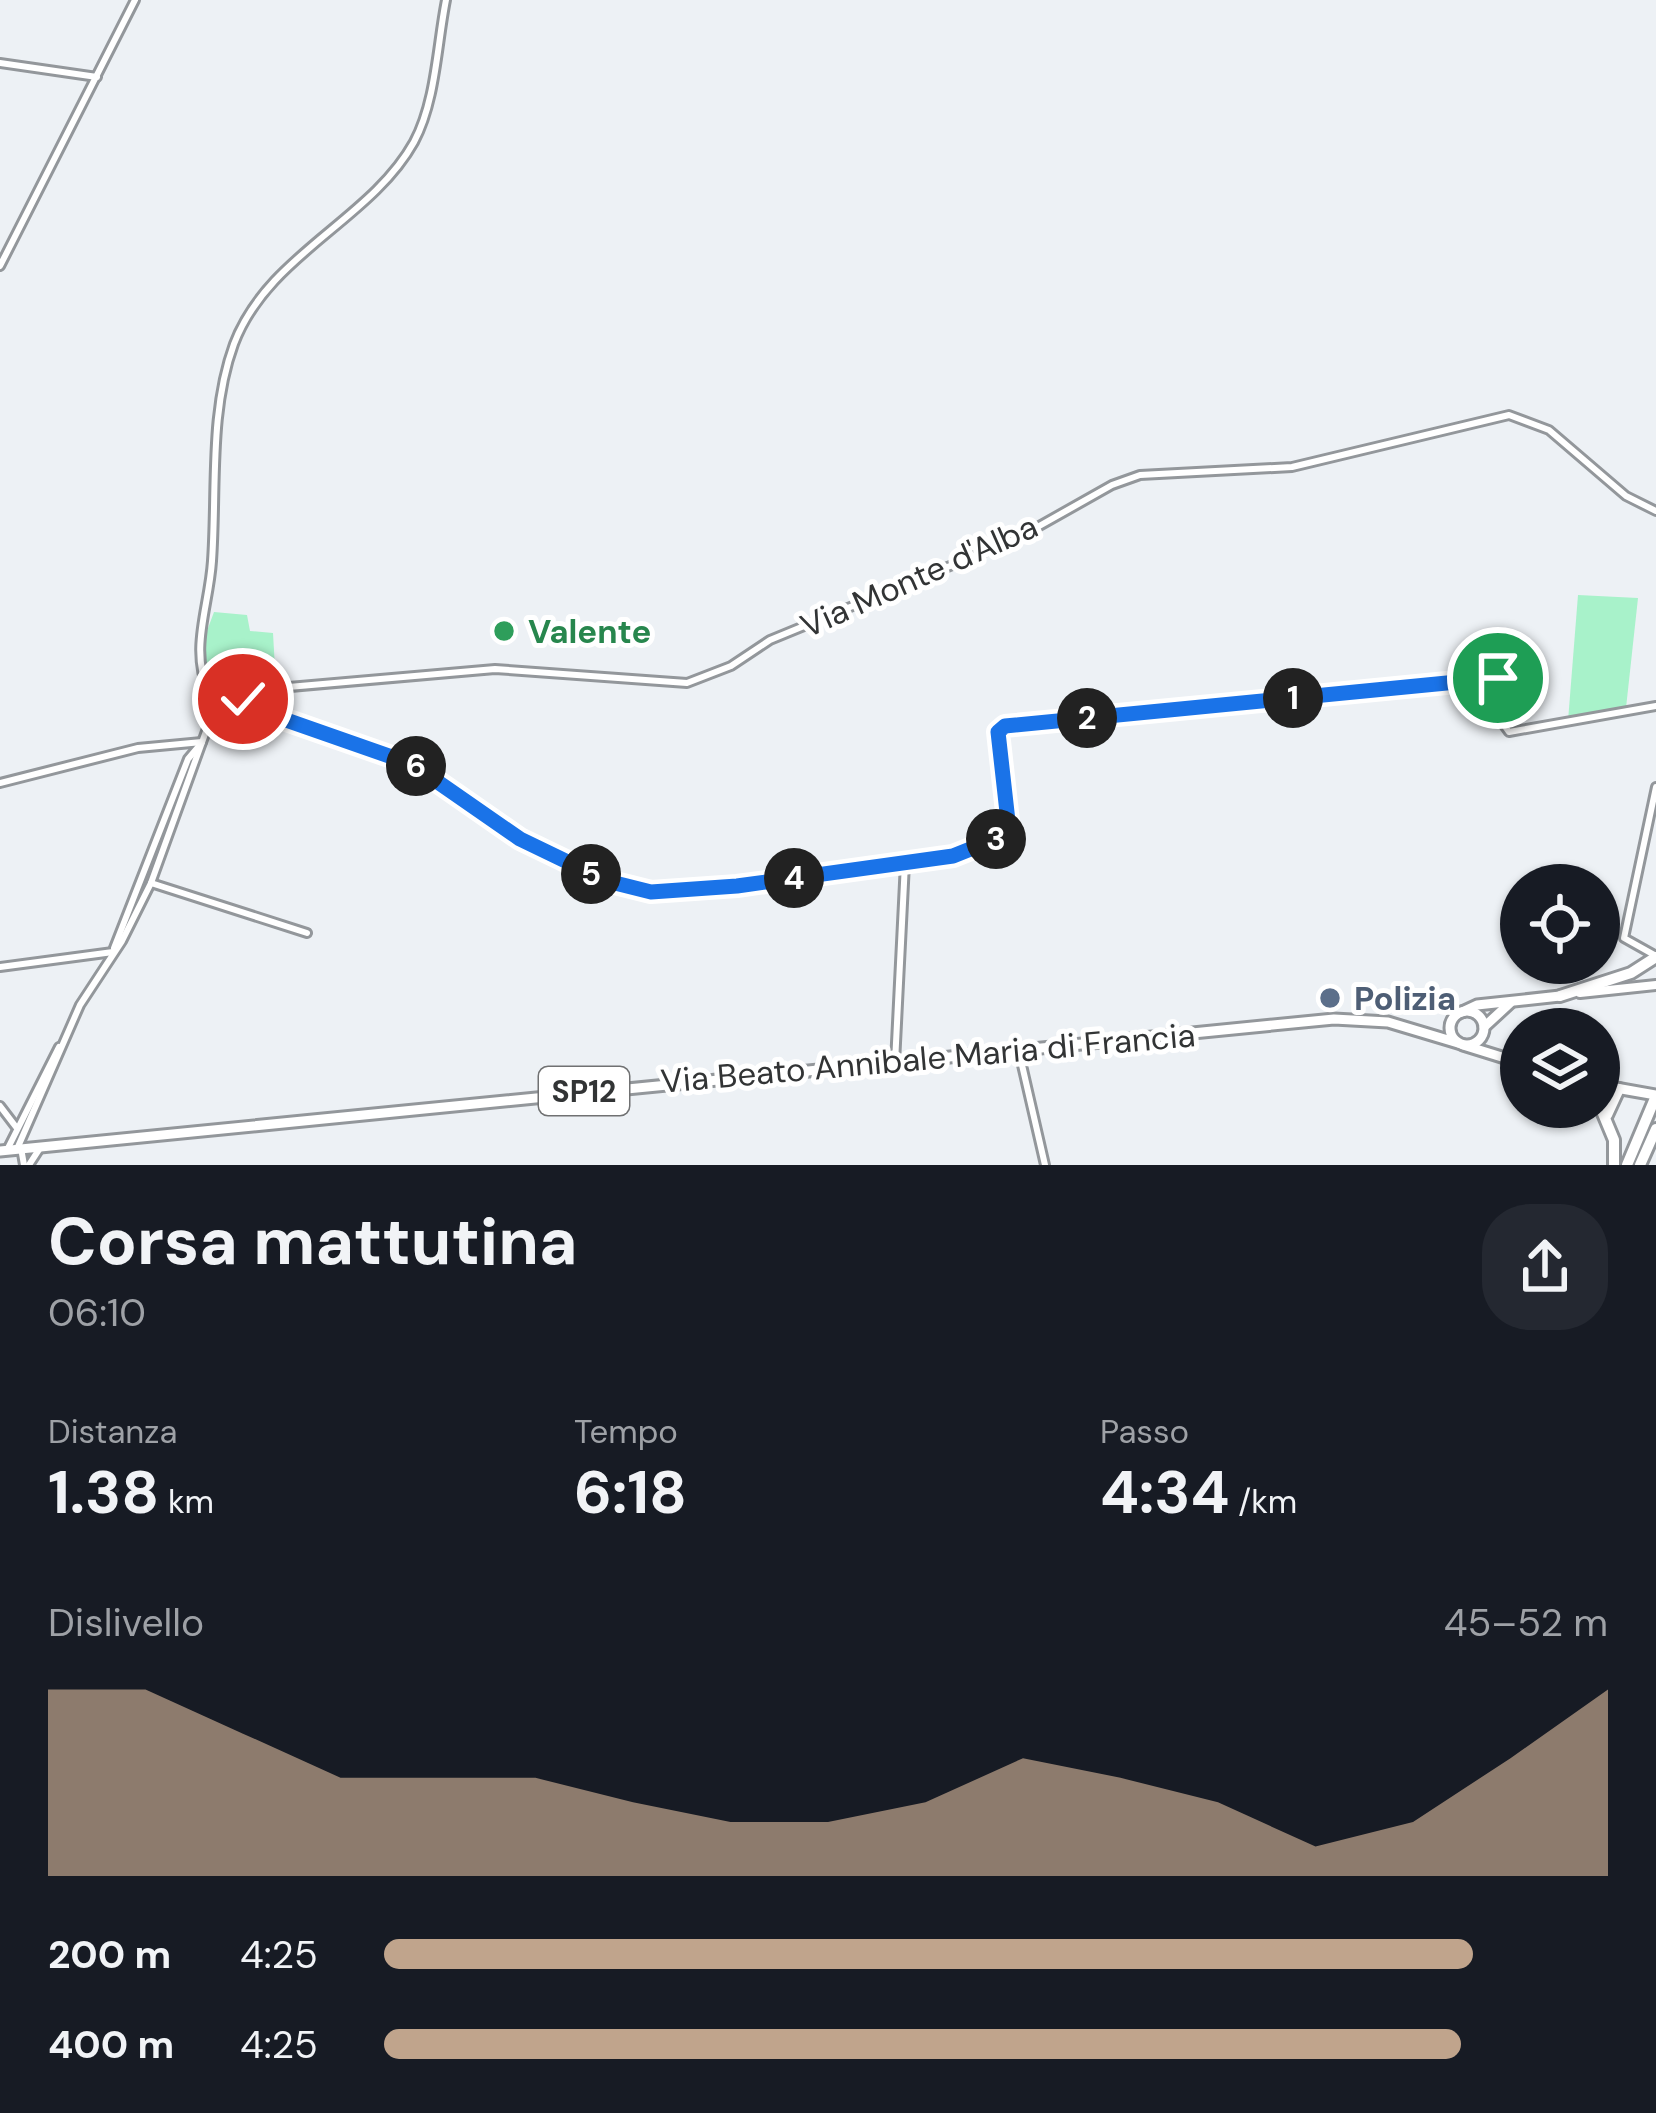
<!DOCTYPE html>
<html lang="it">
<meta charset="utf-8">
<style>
body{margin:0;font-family:"DM Sans",sans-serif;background:#242831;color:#f1f3f6;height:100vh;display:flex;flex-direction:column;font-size:45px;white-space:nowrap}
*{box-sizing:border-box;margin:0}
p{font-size:39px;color:#9ea1a6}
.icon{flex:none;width:66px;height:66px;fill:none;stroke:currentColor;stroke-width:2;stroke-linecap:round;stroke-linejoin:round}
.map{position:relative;height:1165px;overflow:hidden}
.side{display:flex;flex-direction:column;background:#171b24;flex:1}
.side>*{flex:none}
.controls{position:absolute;left:1500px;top:864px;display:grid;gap:24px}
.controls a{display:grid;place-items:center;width:120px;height:120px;border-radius:50%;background:#171b24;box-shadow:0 3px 9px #0004;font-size:60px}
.pin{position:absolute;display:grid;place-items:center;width:102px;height:102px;color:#fff;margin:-51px;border:6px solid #fff;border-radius:50%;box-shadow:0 3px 12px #0007}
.km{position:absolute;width:60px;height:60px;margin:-30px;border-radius:50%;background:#222;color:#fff;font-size:33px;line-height:60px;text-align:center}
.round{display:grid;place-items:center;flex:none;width:126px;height:126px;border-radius:48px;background:#242831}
.summary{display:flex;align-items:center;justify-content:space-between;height:204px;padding:0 48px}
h1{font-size:66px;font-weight:700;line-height:90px}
.figures{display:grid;grid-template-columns:repeat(3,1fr);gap:18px;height:204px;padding:12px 48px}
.figures div{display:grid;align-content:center}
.figures b{font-size:60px;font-weight:700}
.figures small{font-size:33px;font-weight:400}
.figures p{font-size:33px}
.chart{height:336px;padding:24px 48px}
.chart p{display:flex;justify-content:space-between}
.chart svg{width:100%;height:216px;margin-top:12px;fill:#c0a48c;opacity:.7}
ul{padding:0 48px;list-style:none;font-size:39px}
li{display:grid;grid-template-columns:192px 144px 1fr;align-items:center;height:90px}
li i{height:30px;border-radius:15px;background:#c0a48c}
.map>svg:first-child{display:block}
</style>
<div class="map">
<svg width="1656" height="1165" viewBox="0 0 1656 1165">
<rect width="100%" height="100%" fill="#edf1f5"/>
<g fill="#a8f2ca">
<polygon points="1578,595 1638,598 1626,708 1568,721"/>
<polygon points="214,612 247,615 250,631 273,633 276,686 230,688 203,668 201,647"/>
</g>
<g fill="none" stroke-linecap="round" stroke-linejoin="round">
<g stroke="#93979b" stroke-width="12">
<g id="minor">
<polyline points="0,63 97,77"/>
<polyline points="0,266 135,0"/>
<circle cx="215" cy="695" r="6"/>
<polyline points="221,693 495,669 687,683 731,666 770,640 1018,538 1112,485 1140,475 1292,467 1509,415 1549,430 1626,496 1656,511"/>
<path d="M209 694C189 648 209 608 212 561 217 489 209 412 234 344 268 254 370 221 414 142 436 101 437 45 446 0"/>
<polyline points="221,698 304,722 412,763 520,839 607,881 651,892 737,886 953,857 1003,836 1008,821 998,732 1005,726 1498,678 1501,721 1509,732 1656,706"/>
<polyline points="0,783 138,748 202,742"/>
<polyline points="1656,787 1624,938 1656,956"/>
<polyline points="151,883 307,933"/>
<polyline points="114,948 188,759 199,746"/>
<polyline points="0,967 113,952"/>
<polyline points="1019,1052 1045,1165"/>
<polyline points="895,1063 905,863"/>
<polyline points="0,1106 16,1127"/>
<polyline points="21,1148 24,1165"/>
<polyline points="17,1149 80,1005 122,941 151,883 217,701"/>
<polyline points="7,1150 59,1047"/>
<polyline points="29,1165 40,1148"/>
</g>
</g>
<g stroke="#93979b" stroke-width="14">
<polyline id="tertiary" points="1580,993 1656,985"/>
</g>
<g stroke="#93979b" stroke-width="15">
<g id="secondary">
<polyline points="1462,1012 1477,1005 1560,996"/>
<polyline points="1484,1027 1510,1003"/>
<polyline points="1463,1045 1521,1063"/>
<polyline points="1599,1085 1656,1095"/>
</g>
</g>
<g stroke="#93979b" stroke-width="15">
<g id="primary">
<circle cx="1467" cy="1028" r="17"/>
<polyline points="0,1151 1334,1019 1388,1022 1458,1043"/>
</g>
</g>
<g stroke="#93979b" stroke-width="16">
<g id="trunk">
<polyline points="1560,996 1631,973 1656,957"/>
<polyline points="1599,1104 1614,1140 1614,1165"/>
<polyline points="1607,1115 1619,1089"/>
<polyline points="1627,1165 1656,1096"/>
<polyline points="1640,1165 1656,1129"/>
</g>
</g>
<use href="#minor" stroke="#fff" stroke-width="6"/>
<use href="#tertiary" stroke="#fff" stroke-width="8"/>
<use href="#secondary" stroke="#fff" stroke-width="9"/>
<use href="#primary" stroke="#fff" stroke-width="9"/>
<use href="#trunk" stroke="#fff" stroke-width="10"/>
</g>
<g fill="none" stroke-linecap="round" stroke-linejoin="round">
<g stroke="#fff" stroke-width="24">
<polyline id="route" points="243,699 246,706 412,764 520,839 607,881 651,892 737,886 953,856 1003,836 1008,821 998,732 1005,726 1498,678"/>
</g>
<use href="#route" stroke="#1a73e8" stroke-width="15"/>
</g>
<circle fill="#2e9e5b" stroke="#fff" stroke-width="4.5" cx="504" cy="631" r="12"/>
<circle fill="#5c6f8a" stroke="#fff" stroke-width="4.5" cx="1330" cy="998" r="12"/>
<g text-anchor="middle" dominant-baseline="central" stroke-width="10" stroke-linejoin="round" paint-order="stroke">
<rect fill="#fff" stroke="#707172" stroke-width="3" x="539" y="1067" width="90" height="48" rx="9"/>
<g font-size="30" font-weight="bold" fill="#323435">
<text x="584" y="1091">SP12</text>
</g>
<g font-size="33" fill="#323435" stroke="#fff">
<text transform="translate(919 576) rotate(-24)">Via Monte d'Alba</text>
<text transform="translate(928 1058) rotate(-5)">Via Beato Annibale Maria di Francia</text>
</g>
<g font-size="33" font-weight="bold" fill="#27864d" stroke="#fff" text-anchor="start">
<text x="528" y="631">Valente</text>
</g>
<g font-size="33" font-weight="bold" fill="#4e5e75" stroke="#fff" text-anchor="start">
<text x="1354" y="998">Polizia</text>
</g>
</g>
</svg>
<div class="controls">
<a><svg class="icon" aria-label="locate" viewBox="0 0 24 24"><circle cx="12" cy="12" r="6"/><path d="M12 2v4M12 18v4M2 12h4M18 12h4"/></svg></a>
<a><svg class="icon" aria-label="layers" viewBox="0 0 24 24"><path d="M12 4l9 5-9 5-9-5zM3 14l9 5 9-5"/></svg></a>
</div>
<div class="pin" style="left:1498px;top:678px;background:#1e9e55"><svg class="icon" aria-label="arrive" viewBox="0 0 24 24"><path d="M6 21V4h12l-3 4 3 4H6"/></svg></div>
<div class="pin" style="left:243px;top:699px;background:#d93025"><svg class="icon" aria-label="check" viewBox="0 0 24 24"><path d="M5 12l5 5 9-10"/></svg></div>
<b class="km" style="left:1293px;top:698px">1</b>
<b class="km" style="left:1087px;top:718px">2</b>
<b class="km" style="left:996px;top:839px">3</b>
<b class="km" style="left:794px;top:878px">4</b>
<b class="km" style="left:591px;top:874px">5</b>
<b class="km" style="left:416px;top:766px">6</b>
</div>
<section class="side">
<div class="summary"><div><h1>Corsa mattutina</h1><p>06:10</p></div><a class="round"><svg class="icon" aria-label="share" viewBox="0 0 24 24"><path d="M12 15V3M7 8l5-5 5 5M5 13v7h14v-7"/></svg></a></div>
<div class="figures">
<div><p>Distanza</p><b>1.38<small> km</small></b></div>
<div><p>Tempo</p><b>6:18</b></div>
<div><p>Passo</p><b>4:34<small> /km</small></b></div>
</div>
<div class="chart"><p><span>Dislivello</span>45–52 m</p>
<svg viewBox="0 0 160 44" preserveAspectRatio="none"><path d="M0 44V6L10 6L20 15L30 24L40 24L50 24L60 29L70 33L80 33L90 29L100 20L110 24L120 29L130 38L140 33L150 20L160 6V44z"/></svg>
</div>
<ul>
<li><b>200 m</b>4:25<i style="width:89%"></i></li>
<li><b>400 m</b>4:25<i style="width:88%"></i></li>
</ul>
</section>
